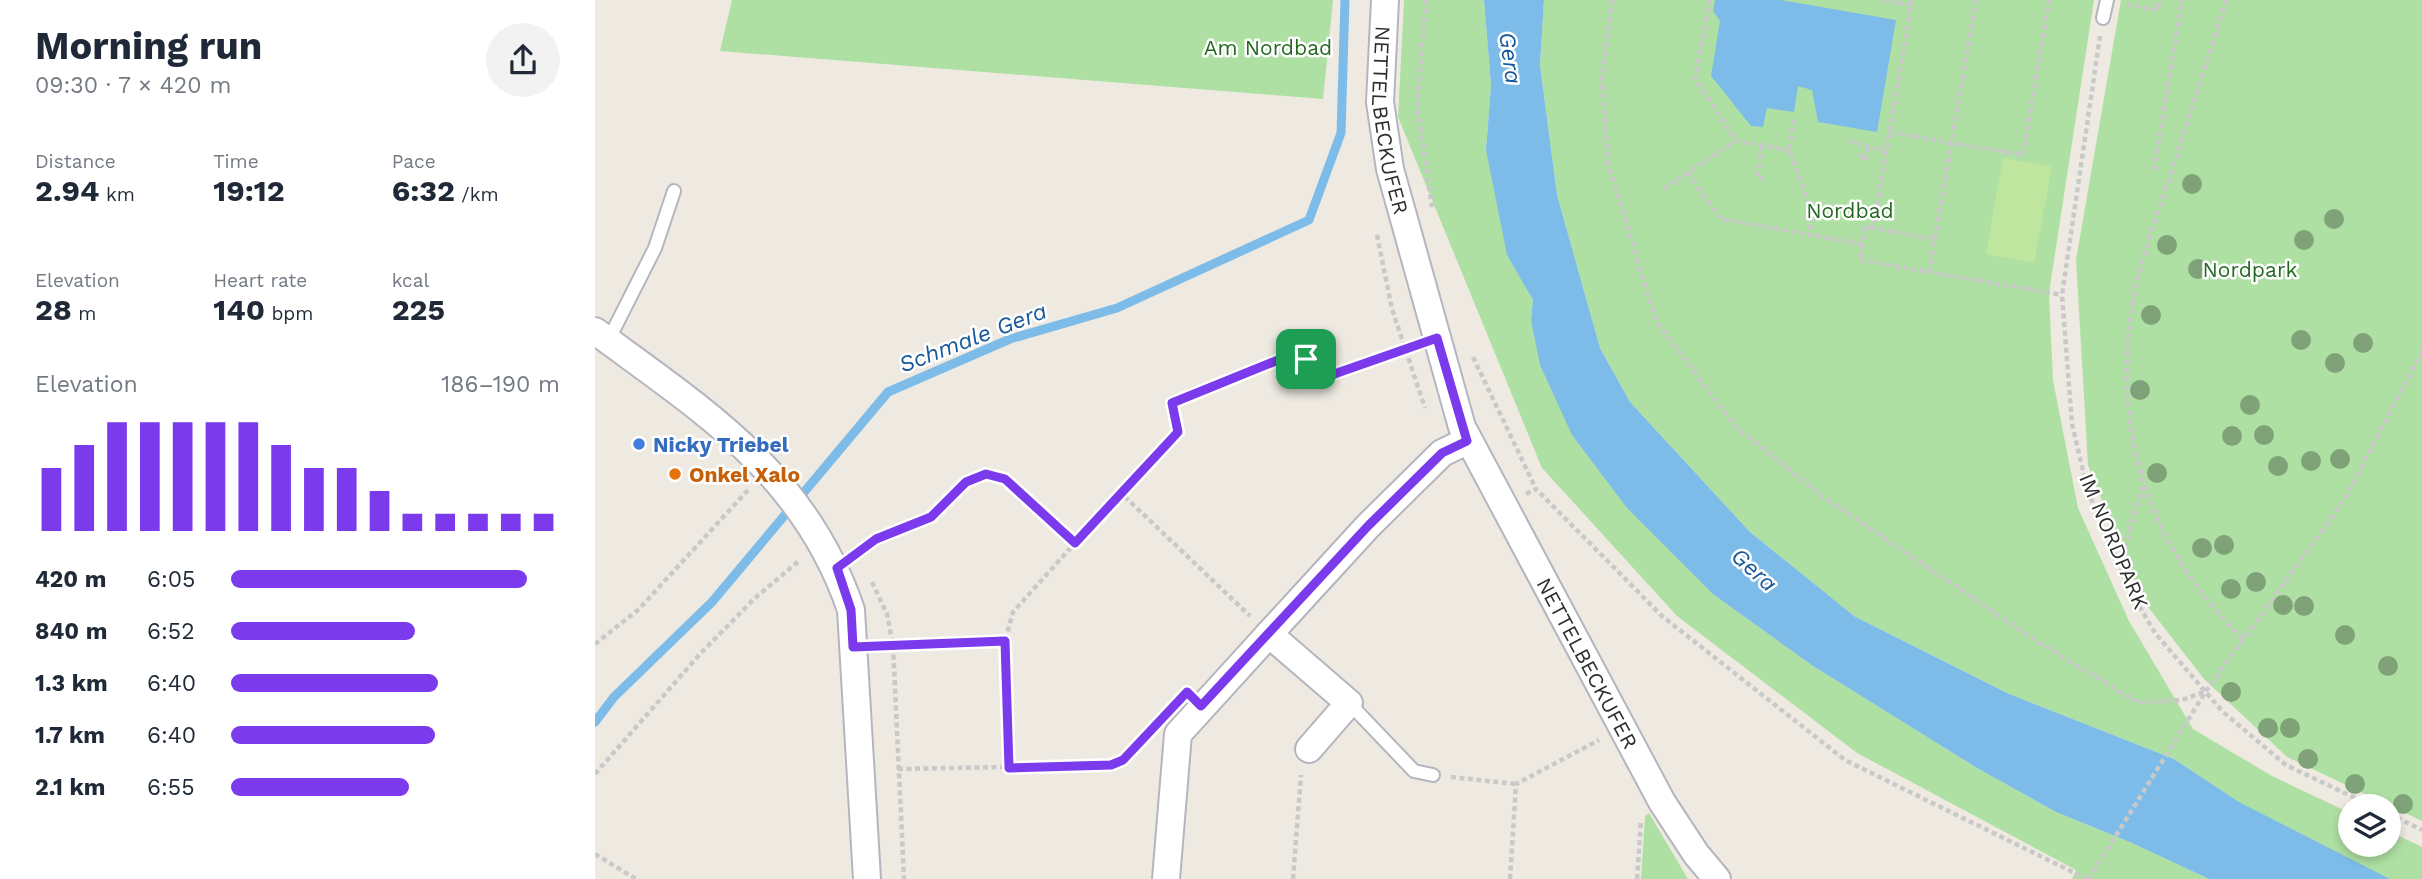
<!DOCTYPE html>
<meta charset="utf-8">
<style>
body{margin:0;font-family:"Work Sans",sans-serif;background:#f2f2f3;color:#1f2937;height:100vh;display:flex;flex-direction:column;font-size:26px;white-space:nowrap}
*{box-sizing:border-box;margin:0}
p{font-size:23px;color:#747a83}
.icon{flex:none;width:38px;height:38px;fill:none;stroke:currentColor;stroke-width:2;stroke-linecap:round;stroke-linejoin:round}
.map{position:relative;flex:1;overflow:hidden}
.side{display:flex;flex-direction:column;background:#fff;width:595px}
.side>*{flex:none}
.controls{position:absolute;left:1743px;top:794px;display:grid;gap:14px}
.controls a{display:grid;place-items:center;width:63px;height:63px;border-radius:50%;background:#fff;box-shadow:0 4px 10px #0003;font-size:35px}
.pin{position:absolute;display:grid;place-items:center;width:60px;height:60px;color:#fff;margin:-30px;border-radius:14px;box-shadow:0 4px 10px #0006}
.round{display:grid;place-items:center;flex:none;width:74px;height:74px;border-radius:37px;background:#f2f2f3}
.overview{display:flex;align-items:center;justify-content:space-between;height:119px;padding:0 35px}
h1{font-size:38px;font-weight:700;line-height:52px}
.stats{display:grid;grid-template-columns:repeat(3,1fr);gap:10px;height:119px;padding:7px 35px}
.stats div{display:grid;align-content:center}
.stats b{font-size:30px;font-weight:700}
.stats small{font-size:19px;font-weight:400}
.stats p{font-size:19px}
.chart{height:196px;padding:14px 35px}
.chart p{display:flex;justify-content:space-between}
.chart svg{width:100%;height:126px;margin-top:7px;stroke:#7c3aed;stroke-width:6}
ul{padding:0 35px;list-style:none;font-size:23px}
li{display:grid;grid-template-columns:112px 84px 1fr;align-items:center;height:52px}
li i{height:18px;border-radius:9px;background:#7c3aed}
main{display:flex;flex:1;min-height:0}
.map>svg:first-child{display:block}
</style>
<main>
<section class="side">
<div class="overview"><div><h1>Morning run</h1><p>09:30 · 7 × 420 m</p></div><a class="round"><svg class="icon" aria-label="share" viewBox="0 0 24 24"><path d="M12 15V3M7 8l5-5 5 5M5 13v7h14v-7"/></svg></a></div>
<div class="stats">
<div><p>Distance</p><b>2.94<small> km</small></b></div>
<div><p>Time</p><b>19:12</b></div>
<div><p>Pace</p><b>6:32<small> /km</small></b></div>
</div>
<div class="stats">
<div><p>Elevation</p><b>28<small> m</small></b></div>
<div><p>Heart rate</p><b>140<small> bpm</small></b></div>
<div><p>kcal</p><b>225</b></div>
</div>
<div class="chart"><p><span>Elevation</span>186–190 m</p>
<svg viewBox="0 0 160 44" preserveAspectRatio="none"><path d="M5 44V22M15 44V14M25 44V6M35 44V6M45 44V6M55 44V6M65 44V6M75 44V14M85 44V22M95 44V22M105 44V30M115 44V38M125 44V38M135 44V38M145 44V38M155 44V38"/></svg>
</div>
<ul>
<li><b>420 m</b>6:05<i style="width:90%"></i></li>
<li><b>840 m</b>6:52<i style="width:56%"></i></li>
<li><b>1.3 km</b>6:40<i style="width:63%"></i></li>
<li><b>1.7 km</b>6:40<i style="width:62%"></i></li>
<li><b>2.1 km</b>6:55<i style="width:54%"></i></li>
</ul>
</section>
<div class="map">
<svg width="1827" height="879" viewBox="0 0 1827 879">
<rect width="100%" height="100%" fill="#eeeae2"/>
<g fill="#afe0a3">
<polygon points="137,0 738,0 728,99 125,51"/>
<polygon points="809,0 889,0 896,85 891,150 930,284 938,301 936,320 1119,595 1218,666 1382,768 1461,812 1537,843 1614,879 1477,879 1481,870 1262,753 1082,616 947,468 803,117"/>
<polygon points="949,0 1499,0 1454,293 1458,380 1483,508 1534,621 1598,729 1677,776 1755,813 1755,845 1794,845 1794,831 1827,847 1827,879 1795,879 1770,868 1644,802 1579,759 1412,693 1259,616 1155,532 1035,402 1005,348 962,195 945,65"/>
<polygon points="1526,0 1827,0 1827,821 1692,757 1609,679 1546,598 1493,465 1481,260"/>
<polygon points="1054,813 1093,879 1046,879 1050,816"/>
</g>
<polygon fill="#bee69f" points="1408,158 1457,166 1439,263 1391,254"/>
<g fill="#7dbce8">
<polygon points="889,0 949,0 945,65 962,195 1005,348 1035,402 1155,532 1259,616 1412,693 1579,759 1644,802 1795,879 1614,879 1537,843 1461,812 1382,768 1218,666 1119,595 1032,508 977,435 945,365 936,320 938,300 912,255 891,150 896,85"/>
<polygon points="1120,0 1186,0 1301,20 1282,132 1223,122 1217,90 1203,86 1199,112 1172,108 1168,127 1156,126 1116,76 1125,21 1118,11"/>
</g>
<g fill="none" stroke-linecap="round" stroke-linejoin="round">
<polyline stroke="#7dbce8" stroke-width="9" points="0,722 19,697 117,602 293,392 415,339 522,308 714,220 746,133 750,0"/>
<g stroke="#b5b5c0" stroke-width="16">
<g id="service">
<polyline points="1508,18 1512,0"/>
<polyline points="13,341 60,248 79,191"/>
<polyline points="754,703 819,771 838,775"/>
</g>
</g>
<g stroke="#b5b5c0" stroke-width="30">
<g id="minor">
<path id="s1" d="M790 0 785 102 795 169 867 427 1067 802 1101 854 1122 879"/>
<path d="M0 331C110 412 210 474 256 610L272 879"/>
<polyline points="714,749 754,703 674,634 773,526 847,453 872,441"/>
<polyline points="571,879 583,734 674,634"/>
</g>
</g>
<g stroke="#c9c9c9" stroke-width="4.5" stroke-dasharray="5 3.5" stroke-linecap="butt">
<polyline points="831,0 822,106 837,207"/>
<polyline points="1017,0 1007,79 1013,163 1061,321 1141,427 1226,495 1443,642 1544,703 1587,700 1611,691"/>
<polyline points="1115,0 1100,78 1141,141 1194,150"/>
<polyline points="1286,0 1316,5"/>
<polyline points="1317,0 1278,228 1339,239"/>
<path d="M1631 0C1614 54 1597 108 1580 162 1568 199 1554 236 1544 273 1510 410 1546 539 1647 638"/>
<polyline points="1532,5 1563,10 1564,0"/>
<polyline points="1505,36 1467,295 1477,424 1493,492 1536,592 1560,633 1627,711 1691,765 1779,807"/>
<polyline points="1199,119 1194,150 1217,212 1214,233"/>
<polyline points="1294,132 1428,155 1454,0"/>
<polyline points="1254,141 1290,151"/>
<polyline points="1167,146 1162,178 1172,179"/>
<polyline points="1269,158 1266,155 1271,159 1273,146"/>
<polyline points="1559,170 1587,0"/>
<polyline points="1093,173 1126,219 1267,244 1270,226 1278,228"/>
<polyline points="1068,189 1141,141"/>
<polyline points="782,235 797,309 830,408"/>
<polyline points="1267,244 1265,260 1467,295"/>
<polyline points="1334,272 1381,0"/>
<polyline points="878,357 941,489"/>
<polyline points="527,494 583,431 577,403 688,358 711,359 725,379 811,349"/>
<polyline points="931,494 941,489 1067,616 1250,760 1492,879"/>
<polyline points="262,553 281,539 336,517 371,482 391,474 410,479 480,543 527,494 655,616"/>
<polyline points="1524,564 1548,486"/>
<polyline points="277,582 292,614 298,645 309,879"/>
<polyline points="410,641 414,768"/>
<polyline points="0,644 44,609 153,490"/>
<polyline points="284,646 410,641 418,612 480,543"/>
<polyline points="303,769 516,765 536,754 556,733"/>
<polyline points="0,774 105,654 159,599 205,560"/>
<polyline points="856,777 921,784"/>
<polyline points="1794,814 1827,830"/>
<polyline points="0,854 41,879"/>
<polyline points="698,879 706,775"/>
<polyline points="915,879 921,784 1004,740"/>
<polyline points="1042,879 1046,821"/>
<polyline points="1494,879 1611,691 1751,497 1827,351"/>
</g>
<use href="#service" stroke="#fff" stroke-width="12"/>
<use href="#minor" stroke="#fff" stroke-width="26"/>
</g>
<g fill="#7fa278">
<circle cx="1597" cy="184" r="10"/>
<circle cx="1739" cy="219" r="10"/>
<circle cx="1709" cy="240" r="10"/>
<circle cx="1572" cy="245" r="10"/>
<circle cx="1603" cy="269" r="10"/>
<circle cx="1556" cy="315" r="10"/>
<circle cx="1706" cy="340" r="10"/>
<circle cx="1768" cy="343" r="10"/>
<circle cx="1740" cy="363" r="10"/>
<circle cx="1545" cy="390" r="10"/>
<circle cx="1655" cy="405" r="10"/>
<circle cx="1669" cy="435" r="10"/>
<circle cx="1637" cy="436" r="10"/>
<circle cx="1745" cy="459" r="10"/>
<circle cx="1716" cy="461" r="10"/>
<circle cx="1683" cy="466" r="10"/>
<circle cx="1562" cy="473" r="10"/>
<circle cx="1629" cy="545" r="10"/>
<circle cx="1607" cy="548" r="10"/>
<circle cx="1661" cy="582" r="10"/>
<circle cx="1636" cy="589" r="10"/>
<circle cx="1688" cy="605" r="10"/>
<circle cx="1709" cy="606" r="10"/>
<circle cx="1750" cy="635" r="10"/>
<circle cx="1793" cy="666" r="10"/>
<circle cx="1636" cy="692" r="10"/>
<circle cx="1673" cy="728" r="10"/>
<circle cx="1695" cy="728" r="10"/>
<circle cx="1713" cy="759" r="10"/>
<circle cx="1760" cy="784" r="10"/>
<circle cx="1808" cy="804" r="10"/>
</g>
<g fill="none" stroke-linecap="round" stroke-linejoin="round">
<g stroke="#fff" stroke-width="14">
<polygon id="route" points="842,338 872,441 847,453 773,526 606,706 592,692 528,760 516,765 414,768 410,641 258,647 256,610 242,568 281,539 336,517 371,482 391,474 410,479 480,543 583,432 577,403 688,358 711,359 725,379"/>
</g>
<use href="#route" stroke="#7c3aed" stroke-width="9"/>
</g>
<circle fill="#3f7fe0" stroke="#fff" stroke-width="2.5" cx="44" cy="444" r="7"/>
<circle fill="#e8710a" stroke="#fff" stroke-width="2.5" cx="80" cy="474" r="7"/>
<g text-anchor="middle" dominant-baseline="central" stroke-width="5" stroke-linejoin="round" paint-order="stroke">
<g font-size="21" fill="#256821" stroke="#fff">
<text x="673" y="47">Am Nordbad</text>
<text x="1255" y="210">Nordbad</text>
<text x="1655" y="269">Nordpark</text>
</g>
<g font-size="21" fill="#2e2e2e" stroke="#fff">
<text stroke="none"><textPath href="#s1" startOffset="121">NETTELBECKUFER</textPath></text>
<text transform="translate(1519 541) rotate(67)">IM NORDPARK</text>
<text stroke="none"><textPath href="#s1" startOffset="705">NETTELBECKUFER</textPath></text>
</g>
<g font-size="21" font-weight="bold" fill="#366cbe" stroke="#fff" text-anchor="start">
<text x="58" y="444">Nicky Triebel</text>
</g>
<g font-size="21" font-weight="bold" fill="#c56008" stroke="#fff" text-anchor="start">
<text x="94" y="474">Onkel Xalo</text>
</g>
<g font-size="23" font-style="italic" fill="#175998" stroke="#fff">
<text transform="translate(915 58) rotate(82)">Gera</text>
<text transform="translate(378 338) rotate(-21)">Schmale Gera</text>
<text transform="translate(1159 570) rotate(42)">Gera</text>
</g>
</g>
</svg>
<div class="controls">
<a><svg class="icon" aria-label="layers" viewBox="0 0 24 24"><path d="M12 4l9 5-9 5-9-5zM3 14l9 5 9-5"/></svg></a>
</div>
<div class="pin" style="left:711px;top:359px;background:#1e9e55"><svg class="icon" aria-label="arrive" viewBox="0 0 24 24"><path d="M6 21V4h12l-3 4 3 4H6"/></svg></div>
</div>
</main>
